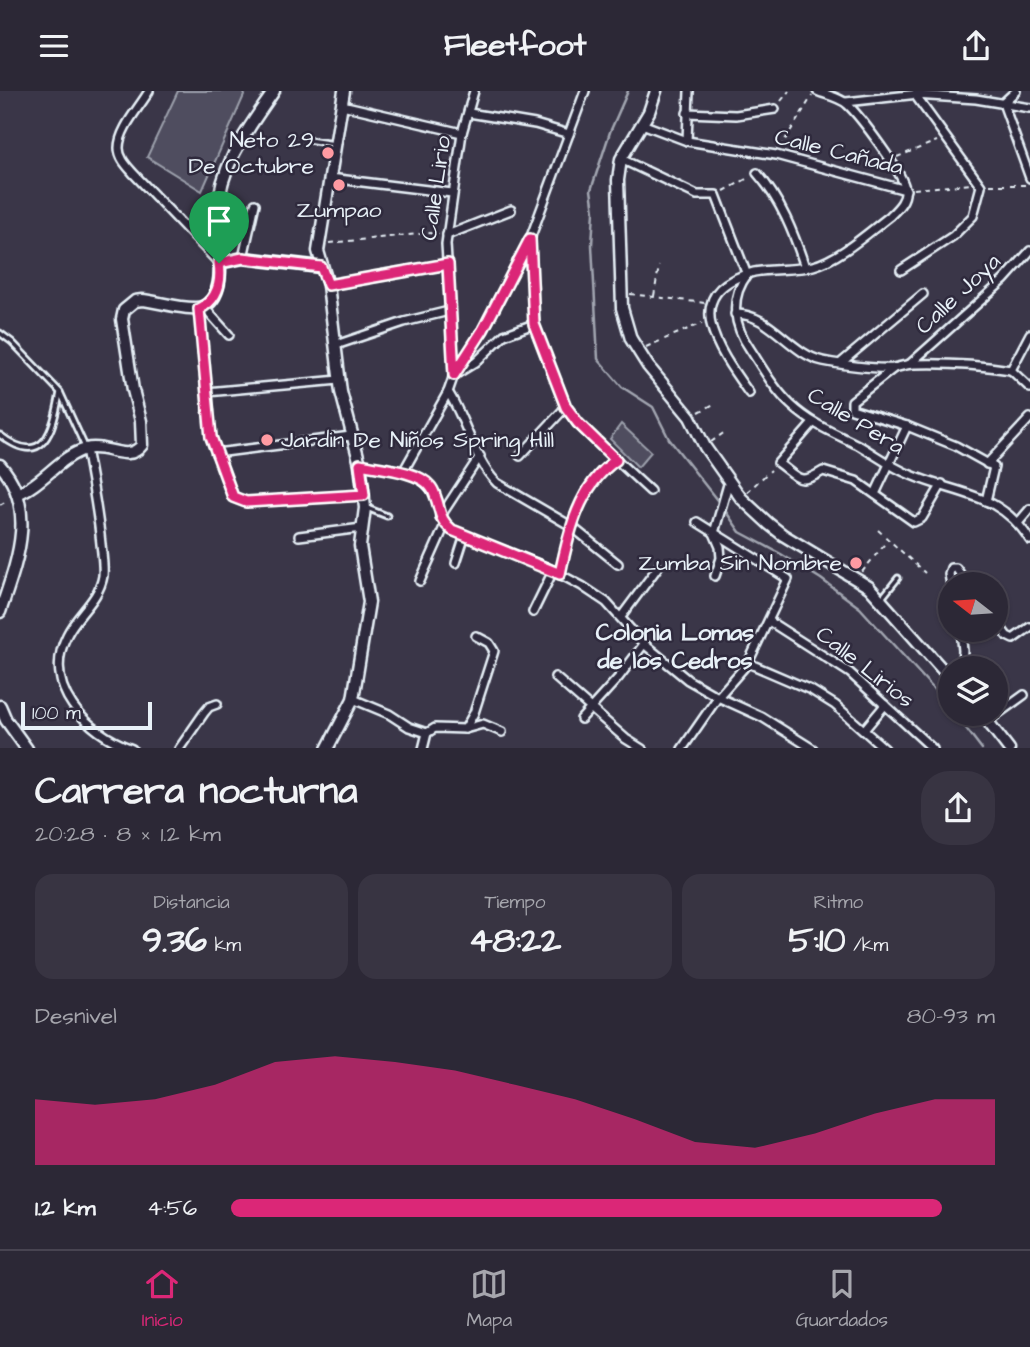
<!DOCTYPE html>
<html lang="es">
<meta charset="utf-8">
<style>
body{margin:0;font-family:"Architects Daughter",sans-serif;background:#383442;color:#f1f3f6;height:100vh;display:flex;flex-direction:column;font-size:26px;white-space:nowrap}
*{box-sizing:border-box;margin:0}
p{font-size:23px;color:#a6a6ad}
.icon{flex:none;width:38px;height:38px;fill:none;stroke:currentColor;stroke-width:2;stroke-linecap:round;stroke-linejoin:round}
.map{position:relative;height:657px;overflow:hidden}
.drawer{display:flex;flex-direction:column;background:#2c2836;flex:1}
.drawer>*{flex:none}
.needle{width:46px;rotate:287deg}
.fabs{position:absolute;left:938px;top:481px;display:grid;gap:14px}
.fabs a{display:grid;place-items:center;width:70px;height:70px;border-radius:50%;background:#2c2836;box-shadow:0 2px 5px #0004,0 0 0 2px #484451;font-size:35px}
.scale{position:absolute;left:21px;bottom:18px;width:131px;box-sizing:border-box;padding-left:7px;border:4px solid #e8f1f8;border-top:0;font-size:19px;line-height:24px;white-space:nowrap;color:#e8f1f8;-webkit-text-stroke:5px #2f2a3d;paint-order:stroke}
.pin{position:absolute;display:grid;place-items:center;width:60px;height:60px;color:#fff;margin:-72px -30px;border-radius:50% 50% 50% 0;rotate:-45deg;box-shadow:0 0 7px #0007}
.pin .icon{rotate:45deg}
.round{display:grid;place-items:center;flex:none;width:74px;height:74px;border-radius:28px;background:#383442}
.summary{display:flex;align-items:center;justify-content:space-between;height:119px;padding:0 35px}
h1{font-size:38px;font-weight:700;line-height:52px}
.figures{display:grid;grid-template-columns:repeat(3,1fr);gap:10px;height:119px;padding:7px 35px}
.figures div{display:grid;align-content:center;border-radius:18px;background:#383442;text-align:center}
.figures b{font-size:35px;font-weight:700}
.figures small{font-size:19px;font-weight:400}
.figures p{font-size:19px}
.chart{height:196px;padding:14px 35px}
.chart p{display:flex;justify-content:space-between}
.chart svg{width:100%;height:126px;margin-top:7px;fill:#db2777;opacity:.7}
ul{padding:0 35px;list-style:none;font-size:23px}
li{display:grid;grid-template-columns:112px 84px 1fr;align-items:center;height:52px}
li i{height:18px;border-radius:9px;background:#db2777}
header{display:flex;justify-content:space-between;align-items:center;height:91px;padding:0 35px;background:#2c2836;font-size:32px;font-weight:700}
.tabs{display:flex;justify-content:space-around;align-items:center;height:98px;border-top:2px solid #484451;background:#2c2836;font-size:19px;color:#a6a6ad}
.tabs a{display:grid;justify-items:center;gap:4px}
.tabs .active{color:#db2777}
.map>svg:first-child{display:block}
</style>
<header><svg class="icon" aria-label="menu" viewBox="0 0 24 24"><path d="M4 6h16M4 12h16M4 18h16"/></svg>Fleetfoot<svg class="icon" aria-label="share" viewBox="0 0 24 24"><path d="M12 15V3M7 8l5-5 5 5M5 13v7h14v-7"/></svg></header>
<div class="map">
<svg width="1030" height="658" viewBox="0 0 1030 658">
<rect width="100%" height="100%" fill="#3a3648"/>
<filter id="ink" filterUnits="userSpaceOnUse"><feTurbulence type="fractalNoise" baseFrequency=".0143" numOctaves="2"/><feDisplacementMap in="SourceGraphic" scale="14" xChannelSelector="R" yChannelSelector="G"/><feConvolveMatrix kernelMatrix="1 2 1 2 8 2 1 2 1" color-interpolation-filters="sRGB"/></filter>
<g filter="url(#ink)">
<g fill="#504e5f" stroke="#9ca0ac" stroke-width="2">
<polygon points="178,0 246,0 202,100 147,66"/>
<polygon points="621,333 651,361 638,376 610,348"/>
</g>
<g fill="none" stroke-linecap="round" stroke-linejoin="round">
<g stroke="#a2a6b1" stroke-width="2.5">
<polyline points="628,0 610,41 591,99 594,120 592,154 598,268 622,296 653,316 669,348 720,413"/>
<polyline points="724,418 740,441 781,463 821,488 860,517 950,616"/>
<polyline points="955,623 982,658"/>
</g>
<g stroke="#e8f1f8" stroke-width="9">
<g id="lane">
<polyline points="308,49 334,53"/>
<polyline points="0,242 12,251 60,301 85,356"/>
<path d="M0 344C44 378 53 340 60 302"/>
<polyline points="367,417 387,425"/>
<polyline points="882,507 898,487"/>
</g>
</g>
<g stroke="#e8f1f8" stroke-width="12">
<g id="street">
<path d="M149 0C140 16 119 38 119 57 119 67 127 75 133 82L219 172"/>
<polyline points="1016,0 1003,12 1030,87"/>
<polyline points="915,4 976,8 1030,17"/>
<polyline points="846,11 918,3"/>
<polyline points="342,14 462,42"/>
<polyline points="469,22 535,33 569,43"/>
<polyline points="687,22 736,24 775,18"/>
<polyline points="642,33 687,50 776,64 906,99"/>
<polyline points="687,50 689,0"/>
<path d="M621 68 697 104H716L747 184C729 208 734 235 750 258 763 278 774 298 791 314 811 333 836 343 860 355 877 365 893 377 911 384 958 404 1000 401 1030 449"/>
<path d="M757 82C781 109 794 143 805 176"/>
<polyline points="330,87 452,102"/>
<polyline points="447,144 511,119"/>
<polyline points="530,148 534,233 566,316 577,332 650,400"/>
<polyline points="243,167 255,113"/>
<polyline points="901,179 953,145 973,125 981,95 915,4"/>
<polyline points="328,194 448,173"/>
<polyline points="204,216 229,244"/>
<polyline points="199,218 211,346 233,406 246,411 364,404"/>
<path d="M735 223C770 222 790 263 823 270 844 274 872 278 893 277 900 276 907 273 914 273 946 272 979 274 1011 279"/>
<polyline points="336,254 404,231 449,220"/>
<polyline points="842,271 923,203"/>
<polyline points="911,272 1004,189 1030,160"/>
<polyline points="894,277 852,310 852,318 907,335 956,355 994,376 986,410"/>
<polyline points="1011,279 1030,243"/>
<polyline points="1011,279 1030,297"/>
<polyline points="458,282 476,271 504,244 534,233"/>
<polyline points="454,283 446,153 462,42 474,0"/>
<polyline points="207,301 339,289"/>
<path d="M448 301C466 328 474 370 497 392L571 435 618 473"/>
<path d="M749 302C719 260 676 201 754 181 773 177 794 180 813 175 838 169 869 141 890 125 897 118 907 109 905 98 904 83 859 24 847 13 839 6 826 4 817 0"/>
<path d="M813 332 778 372C799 387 799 395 823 380L856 390 914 431 922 427 942 393"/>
<path d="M86 358C92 389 98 421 101 453 102 463 104 475 103 485 99 509 77 523 67 544 41 596 86 641 132 658"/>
<polyline points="216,362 351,345"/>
<polyline points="520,365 566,316"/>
<path d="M360 373C386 378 426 378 436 407 441 421 440 429 452 439L546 476 582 495 606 511 644 553 688 589 718 606 762 626 813 658"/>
<polyline points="987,373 1030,327"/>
<polyline points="403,381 448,301 454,284 483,239 530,148 585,0"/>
<polyline points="875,403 907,335"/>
<polyline points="440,426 480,365"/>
<polyline points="1018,432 1030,418"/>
<polyline points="299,445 362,437"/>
<polyline points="456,472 465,444"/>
<path d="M560 483C569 440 579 395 616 368"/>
<polyline points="715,485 721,467 720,456 714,442 729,390"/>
<polyline points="420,490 445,434"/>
<polyline points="951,494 949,483 951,477 956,477 968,494"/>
<polyline points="533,521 553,480"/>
<polyline points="621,526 658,476"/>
<polyline points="769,530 850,582 933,658"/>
<polyline points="996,530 1007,545 1013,548 1030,536"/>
<polyline points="961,539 963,560 961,578"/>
<polyline points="748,572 811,599 835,614 885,658"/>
<polyline points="555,586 626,648 642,658"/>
<polyline points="353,608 389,623 409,636 427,642"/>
<polyline points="581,628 619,586 644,553"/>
<polyline points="988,630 1024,604"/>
<polyline points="465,638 483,633 502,641"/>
<polyline points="864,639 885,614"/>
<polyline points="427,642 435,637 465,638 474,622 494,560 489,552 476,545"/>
<polyline points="179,658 204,622 209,616 217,613"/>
<polyline points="423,658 427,642"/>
<polyline points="682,658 718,606 748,572 788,488 697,431"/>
</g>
</g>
<g stroke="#e8f1f8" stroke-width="15">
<g id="secondary">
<polyline points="656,0 649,21 621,68 618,89 622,217 631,248 648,275 690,326 705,356 741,407 769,433 783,444 869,496 950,587"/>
<polyline points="219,172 243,167 321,176"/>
<path d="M0 374C39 418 16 473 0 521"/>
<path d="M17 403C43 393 60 365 86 358 105 352 128 373 142 354L141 330 133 299 122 228 124 219 135 210 142 209C157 210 193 222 205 215 230 201 216 145 218 119 220 73 249 37 274 0"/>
<polyline points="0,615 6,629 27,658"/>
<polyline points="982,623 1009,658"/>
<polyline points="327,658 353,608 369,511 360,455 365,417 360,373 341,301 328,194 318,160 344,0"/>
</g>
</g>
<g stroke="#e8f1f8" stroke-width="2" stroke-dasharray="5 5" stroke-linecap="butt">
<polyline points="781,10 789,0"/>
<polyline points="780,57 812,5"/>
<polyline points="897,66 937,50"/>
<polyline points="990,94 1027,94"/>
<polyline points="914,98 971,93"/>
<polyline points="724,100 750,86"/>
<polyline points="329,152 428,142 439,143"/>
<polyline points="630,203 705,212"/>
<polyline points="654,205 659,175"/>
<polyline points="646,256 702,232"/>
<polyline points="699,321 714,313"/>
<polyline points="711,351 725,341"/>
<polyline points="747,401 771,379"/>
<polyline points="0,414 8,409"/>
<polyline points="878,439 925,482"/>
<polyline points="862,481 887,450"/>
</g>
<use href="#lane" stroke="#2f2a3d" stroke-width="3.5"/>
<use href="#street" stroke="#2f2a3d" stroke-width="7"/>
<use href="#secondary" stroke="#2f2a3d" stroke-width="10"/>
</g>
</g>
<g fill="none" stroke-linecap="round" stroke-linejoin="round" filter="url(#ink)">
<g stroke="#fff" stroke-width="14">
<path id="route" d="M530 148 534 233 566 316 578 332 616 369C579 395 569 440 560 483L452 439C441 430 441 424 437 410 435 405 434 399 430 395 419 380 378 377 360 373L364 404 246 411 233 406 211 346 199 218C217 209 222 192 219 172L243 167 321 176 328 194 448 173 454 284 483 239Z"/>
</g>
<use href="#route" stroke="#db2777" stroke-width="9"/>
</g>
<g fill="#ff9aa2" stroke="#2f2a3d" stroke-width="2.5">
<circle cx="328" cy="62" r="7"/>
<circle cx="339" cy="94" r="7"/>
<circle cx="267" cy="349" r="7"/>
<circle cx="856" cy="472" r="7"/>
</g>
<g text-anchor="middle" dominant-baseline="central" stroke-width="5" stroke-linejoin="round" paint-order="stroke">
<g font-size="23" fill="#e8f1f8" stroke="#2f2a3d" text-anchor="end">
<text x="314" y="49">Neto 29<tspan x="314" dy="26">De Octubre</tspan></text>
<text x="339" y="119" text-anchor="middle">Zumpao</text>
<text x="281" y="349" text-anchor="start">Jardin De Niños Spring Hill</text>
<text x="842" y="472">Zumba Sin Nombre</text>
</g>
<g font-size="23" fill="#e8f1f8" stroke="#2f2a3d">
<text transform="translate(839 61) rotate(14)">Calle Cañada</text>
<text transform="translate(436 97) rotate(-82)">Calle Lirio</text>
<text transform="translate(958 203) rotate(-43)">Calle Joya</text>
<text transform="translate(856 330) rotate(31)">Calle Pera</text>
<text transform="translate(865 576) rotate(38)">Calle Lirios</text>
</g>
<g font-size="24" font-weight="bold" fill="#e8f1f8" stroke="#2f2a3d">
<text x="675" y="542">Colonia Lomas<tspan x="675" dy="28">de los Cedros</tspan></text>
</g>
</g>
</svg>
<div class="fabs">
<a><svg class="needle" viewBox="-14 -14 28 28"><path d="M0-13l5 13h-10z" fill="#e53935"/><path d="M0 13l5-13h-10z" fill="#a6a6ad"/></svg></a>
<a><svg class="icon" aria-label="layers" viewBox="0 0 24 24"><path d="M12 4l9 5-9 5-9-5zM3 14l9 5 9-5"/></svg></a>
</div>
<div class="scale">100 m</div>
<div class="pin" style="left:219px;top:172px;background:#1e9e55"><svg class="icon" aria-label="arrive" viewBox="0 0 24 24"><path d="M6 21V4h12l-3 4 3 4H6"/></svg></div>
</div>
<section class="drawer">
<div class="summary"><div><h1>Carrera nocturna</h1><p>20:28 · 8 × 1.2 km</p></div><a class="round"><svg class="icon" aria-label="share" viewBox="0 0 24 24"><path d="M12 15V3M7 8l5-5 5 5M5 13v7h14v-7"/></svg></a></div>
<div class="figures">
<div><p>Distancia</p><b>9.36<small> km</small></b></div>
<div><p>Tiempo</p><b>48:22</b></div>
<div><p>Ritmo</p><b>5:10<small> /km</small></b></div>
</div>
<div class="chart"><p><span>Desnivel</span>80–93 m</p>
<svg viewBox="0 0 160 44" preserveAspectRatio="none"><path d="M0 44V21L10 23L20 21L30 16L40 8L50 6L60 8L70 11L80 16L90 21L100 28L110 36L120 38L130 33L140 26L150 21L160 21V44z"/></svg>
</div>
<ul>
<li><b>1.2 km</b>4:56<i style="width:93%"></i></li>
</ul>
</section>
<nav class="tabs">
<a class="active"><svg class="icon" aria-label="home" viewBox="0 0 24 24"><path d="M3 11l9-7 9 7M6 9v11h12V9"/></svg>Inicio</a>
<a><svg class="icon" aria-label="map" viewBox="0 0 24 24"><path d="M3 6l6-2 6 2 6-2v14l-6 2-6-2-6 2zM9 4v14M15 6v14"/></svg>Mapa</a>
<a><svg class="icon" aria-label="saved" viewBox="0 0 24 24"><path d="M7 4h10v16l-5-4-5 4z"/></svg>Guardados</a>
</nav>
